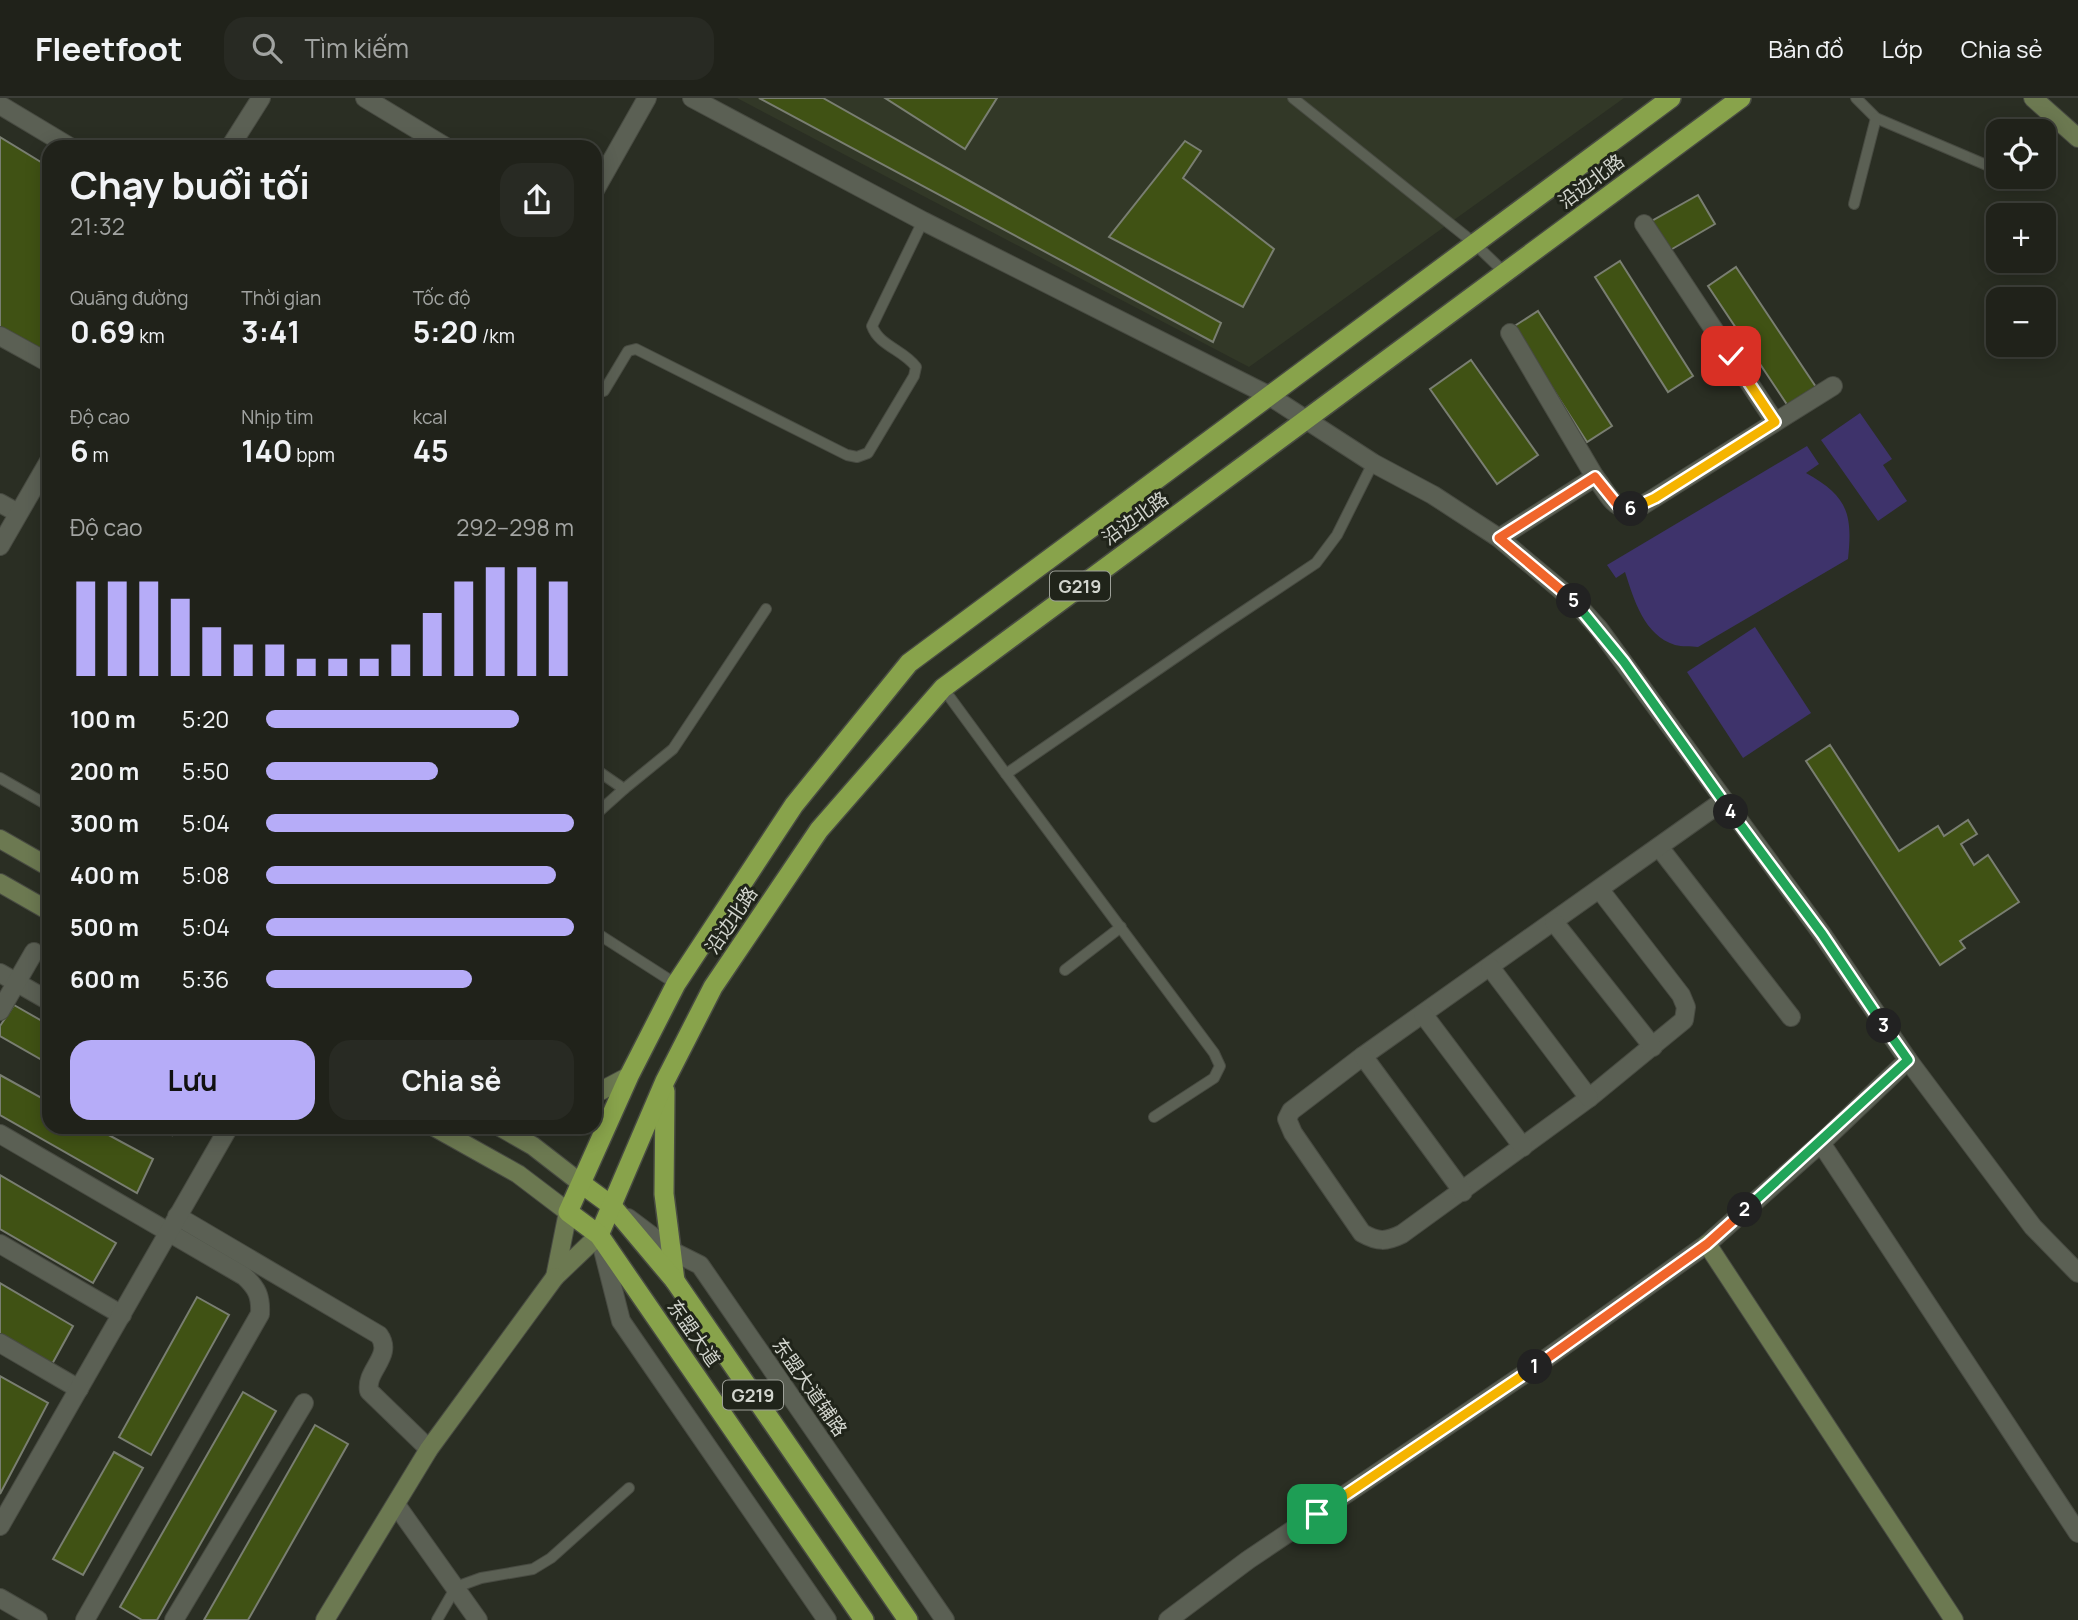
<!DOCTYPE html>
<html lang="vi">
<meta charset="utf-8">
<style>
body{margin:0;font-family:Manrope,"Noto Sans SC",sans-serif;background:#282a23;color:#f1f3f6;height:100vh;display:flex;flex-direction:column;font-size:26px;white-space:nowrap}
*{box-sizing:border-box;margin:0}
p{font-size:23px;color:#a2a4a2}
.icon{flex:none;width:38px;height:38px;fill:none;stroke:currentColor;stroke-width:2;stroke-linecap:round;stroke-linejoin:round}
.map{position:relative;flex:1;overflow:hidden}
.panel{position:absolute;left:42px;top:42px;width:560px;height:994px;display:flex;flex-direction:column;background:#20221a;border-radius:21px;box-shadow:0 4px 18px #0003,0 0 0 2px #3d3f39}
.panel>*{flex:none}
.buttons{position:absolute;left:1986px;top:21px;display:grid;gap:14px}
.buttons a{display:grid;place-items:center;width:70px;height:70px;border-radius:14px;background:#20221a;box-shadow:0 4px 18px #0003,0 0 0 2px #3d3f39;font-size:35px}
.pin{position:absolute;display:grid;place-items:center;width:60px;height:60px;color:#fff;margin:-30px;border-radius:14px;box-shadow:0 4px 10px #0006}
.km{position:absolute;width:35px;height:35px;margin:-18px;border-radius:50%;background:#222;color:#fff;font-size:19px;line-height:35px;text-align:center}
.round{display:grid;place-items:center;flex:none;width:74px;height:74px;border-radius:21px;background:#282a23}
.head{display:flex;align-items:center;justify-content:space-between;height:119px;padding:0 28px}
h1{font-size:38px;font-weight:700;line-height:52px}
.stats{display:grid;grid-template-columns:repeat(3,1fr);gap:10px;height:119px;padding:7px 28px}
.stats div{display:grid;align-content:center}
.stats b{font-size:30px;font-weight:700}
.stats small{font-size:19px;font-weight:400}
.stats p{font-size:19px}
.chart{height:196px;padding:14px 28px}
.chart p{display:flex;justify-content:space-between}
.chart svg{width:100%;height:126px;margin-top:7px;stroke:#b6acf8;stroke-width:6}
.primary-button{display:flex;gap:14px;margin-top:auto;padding:14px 28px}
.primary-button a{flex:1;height:80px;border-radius:21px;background:#b6acf8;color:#111;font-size:28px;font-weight:700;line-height:80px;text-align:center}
.primary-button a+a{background:#282a23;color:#f1f3f6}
ul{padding:0 28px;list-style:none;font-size:23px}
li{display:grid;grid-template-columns:112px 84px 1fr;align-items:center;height:52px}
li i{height:18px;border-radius:9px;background:#b6acf8}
header{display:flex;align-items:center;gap:42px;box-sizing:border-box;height:98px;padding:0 35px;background:#20221a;border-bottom:2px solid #3d3f39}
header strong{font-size:33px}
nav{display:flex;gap:38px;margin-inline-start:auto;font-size:24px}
.search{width:490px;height:63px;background:#282a23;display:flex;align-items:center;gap:18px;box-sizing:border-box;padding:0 24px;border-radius:21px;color:#a2a4a2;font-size:26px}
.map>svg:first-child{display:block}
</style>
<header>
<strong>Fleetfoot</strong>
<div class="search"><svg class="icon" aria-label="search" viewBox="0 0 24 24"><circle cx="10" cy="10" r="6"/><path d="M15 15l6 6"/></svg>Tìm kiếm</div>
<nav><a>Bản đồ</a><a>Lớp</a><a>Chia sẻ</a></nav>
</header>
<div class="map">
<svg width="2078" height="1522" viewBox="0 0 2078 1522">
<rect width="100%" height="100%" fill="#2a2e23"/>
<polygon fill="#323827" points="737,0 1624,0 1249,269"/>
<g fill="#3e336b">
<polygon points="1860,315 1892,361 1883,367 1907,403 1878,423 1821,342"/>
<path d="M1807 348 1819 366 1806 375C1847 398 1853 415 1848 461L1698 549C1691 548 1682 549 1675 547 1644 537 1634 502 1625 474L1616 480 1607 467Z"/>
<polygon points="1755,529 1811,615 1743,660 1687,574"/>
</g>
<g fill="#405214" stroke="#797e71" stroke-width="2">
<polygon points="759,0 823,0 1221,225 1213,244"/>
<polygon points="885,0 997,0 965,51"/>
<polygon points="0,39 49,69 49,263 0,233"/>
<polygon points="1185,43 1201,53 1183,80 1274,151 1243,209 1109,139"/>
<polygon points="1698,97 1715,126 1667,154 1650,124"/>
<polygon points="1620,163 1693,278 1668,294 1595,179"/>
<polygon points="1736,169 1818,292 1790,311 1708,188"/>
<polygon points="1538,213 1612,328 1587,344 1513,229"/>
<polygon points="1471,262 1538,357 1497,386 1430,291"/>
<polygon points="1830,647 1899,753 1938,728 1944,738 1968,722 1977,736 1961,746 1974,767 1988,757 2019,804 1960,843 1965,850 1940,867 1806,663"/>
<polygon points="14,907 49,927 49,966 0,938 0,928"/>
<polygon points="0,977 49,1004 49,1029 94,1029 153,1061 137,1095 0,1017"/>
<polygon points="159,1029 176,1029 172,1037"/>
<polygon points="0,1077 116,1145 93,1185 0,1131"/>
<polygon points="0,1185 73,1228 51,1268 0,1238"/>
<polygon points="197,1199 229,1217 151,1357 119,1339"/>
<polygon points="0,1278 48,1305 0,1396"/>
<polygon points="243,1294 276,1313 157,1522 142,1522 120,1509"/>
<polygon points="315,1327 348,1346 248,1522 204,1522"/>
<polygon points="114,1354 143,1370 83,1477 53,1461"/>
</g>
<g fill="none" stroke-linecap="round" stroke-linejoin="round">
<g stroke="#484b42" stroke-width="12">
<g id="service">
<polyline points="1293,0 1474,145 1505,175"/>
<polyline points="1856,0 1876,20 1991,69"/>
<polyline points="1854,106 1876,20"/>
<path d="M604 293 628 253 636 251 847 357 857 359 868 355 914 278 916 269C904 252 879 248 872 228L923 123"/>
<polyline points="943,590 1006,676"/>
<polyline points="595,671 624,691 595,717"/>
<polyline points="0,680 49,708"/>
<polyline points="624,691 673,651 766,511"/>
<polyline points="595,834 676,886"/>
<polyline points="1065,872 1121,829"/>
<polyline points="1154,1019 1214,980 1220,968 1214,955 1006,676 1214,533 1316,465 1337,437 1373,365"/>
<polyline points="437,1522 456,1489 481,1480 533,1471 551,1460 629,1390"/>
</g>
</g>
<g stroke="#484b42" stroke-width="20">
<g id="minor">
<polyline points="365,0 446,49"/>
<polyline points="0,7 70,49"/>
<polyline points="230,49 261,0"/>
<polyline points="595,92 647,0"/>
<polyline points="1644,126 1775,324"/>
<polyline points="1510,235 1595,379"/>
<polyline points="0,238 49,265"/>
<polyline points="0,405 18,415"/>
<path d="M1499 440 1595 379C1611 399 1615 418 1643 407L1833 288"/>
<polyline points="0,448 49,363"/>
<polyline points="1659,749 1791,919"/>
<path d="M1600 792 1681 897 1686 909 1684 922 1589 1000 1402 1136C1386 1144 1378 1144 1362 1135L1293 1035 1287 1021 1291 1013 1363 958 1723 703"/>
<polyline points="1554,824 1653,949"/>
<polyline points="1490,869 1589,1000"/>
<polyline points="0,875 49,903"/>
<polyline points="0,913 34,854"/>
<polyline points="1423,916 1523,1049"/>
<polyline points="1363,958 1463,1094"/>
<path d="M0 1036 244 1178C257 1190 261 1198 260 1216L85 1522"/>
<polyline points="1821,1045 2078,1435"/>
<path d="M177 1118 379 1237C394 1258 365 1272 369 1293L429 1351"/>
<polyline points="0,1146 122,1217"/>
<polyline points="0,1245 79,1291"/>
<polyline points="397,1408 478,1522"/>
<polyline points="0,1428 229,1029"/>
<polyline points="0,1500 38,1522"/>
<polyline points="174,1522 304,1305"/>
</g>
</g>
<g stroke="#484b42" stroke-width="20">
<g id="tertiary">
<polyline points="692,0 923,123 1268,297 1373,365 1433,397 1499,440 1573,502 1599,531 1822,836 1908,962 2033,1129 2078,1175"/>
<polyline points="628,1120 672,1153 700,1167 945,1522"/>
<polyline points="601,1144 621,1223 827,1522"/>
<polyline points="1168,1522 1248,1462 1523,1277 1707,1146 1821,1045 1908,962"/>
</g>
</g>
<g stroke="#484b42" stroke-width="20">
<g id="secondary">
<polyline points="2033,0 2078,40"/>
<polyline points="0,741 49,769"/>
<polyline points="0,785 49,813"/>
<polyline points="595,996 629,978"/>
<polyline points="434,1029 518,1076 568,1114 555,1179 599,1137"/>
<polyline points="500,1029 533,1048 582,1086"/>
<polyline points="1707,1146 1954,1522"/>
<polyline points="325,1522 429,1351 555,1179"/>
</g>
</g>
<g stroke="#484b42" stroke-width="22">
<g id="trunk">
<polyline points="665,993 664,1096 675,1183"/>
<polyline points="582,1086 612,1108 675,1183 908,1522"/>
<polyline points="599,1137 665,983 713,889 819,732 943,590 1741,0"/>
<polyline points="864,1522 599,1137 568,1114 629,978 676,886 794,707 909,565 1671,0"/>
</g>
</g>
<use href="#service" stroke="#5b6054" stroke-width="10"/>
<use href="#minor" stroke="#5b6054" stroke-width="18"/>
<use href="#tertiary" stroke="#5b6054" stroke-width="18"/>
<use href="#secondary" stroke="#6c7951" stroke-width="18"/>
<use href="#trunk" stroke="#88a34b" stroke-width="19"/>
</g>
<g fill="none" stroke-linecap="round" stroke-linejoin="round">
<g stroke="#fff" stroke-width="14">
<polyline id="split-1" points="1317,1416 1535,1269"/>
</g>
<g stroke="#fff" stroke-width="14">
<polyline id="split-2" points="1535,1269 1707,1146 1745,1112"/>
</g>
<g stroke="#fff" stroke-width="14">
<polyline id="split-3" points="1745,1112 1908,962 1884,928"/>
</g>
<g stroke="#fff" stroke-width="14">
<polyline id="split-4" points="1731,714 1822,836 1884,928"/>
</g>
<g stroke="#fff" stroke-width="14">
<polyline id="split-5" points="1574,503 1624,564 1731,714"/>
</g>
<g stroke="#fff" stroke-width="14">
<polyline id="split-6" points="1574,503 1499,440 1595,379 1620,410 1631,411"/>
</g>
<g stroke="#fff" stroke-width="14">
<polyline id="split-7" points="1631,411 1655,400 1775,324 1731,258"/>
</g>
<use href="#split-1" stroke="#f5b400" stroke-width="9"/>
<use href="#split-2" stroke="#f0652b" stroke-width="9"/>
<use href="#split-3" stroke="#22a559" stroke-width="9"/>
<use href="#split-4" stroke="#22a559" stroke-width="9"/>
<use href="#split-5" stroke="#22a559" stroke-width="9"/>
<use href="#split-6" stroke="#f0652b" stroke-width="9"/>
<use href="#split-7" stroke="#f5b400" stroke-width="9"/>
</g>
<g text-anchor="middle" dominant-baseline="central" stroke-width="6" stroke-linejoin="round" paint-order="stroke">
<g fill="#20241a" stroke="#9da098" stroke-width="2">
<rect x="1050" y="473.5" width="60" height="29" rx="5"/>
<rect x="723" y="1282.5" width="60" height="29" rx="5"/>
</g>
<g font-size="18" font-weight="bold" fill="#d2d5ce">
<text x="1080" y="488">G219</text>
<text x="753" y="1297">G219</text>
</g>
<g font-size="19" fill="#d2d5ce" stroke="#20241a">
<text transform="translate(1591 83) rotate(-37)">沿边北路</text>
<text transform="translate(1135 420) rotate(-36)">沿边北路</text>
<text transform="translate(731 822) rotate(-56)">沿边北路</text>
<text transform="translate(694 1235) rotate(55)">东盟大道</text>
<text transform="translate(810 1289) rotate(55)">东盟大道辅路</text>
</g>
</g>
</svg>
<div class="buttons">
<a><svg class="icon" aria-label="locate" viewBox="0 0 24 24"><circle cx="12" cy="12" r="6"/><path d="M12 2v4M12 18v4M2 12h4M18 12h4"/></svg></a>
<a>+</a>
<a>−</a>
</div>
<div class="pin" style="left:1317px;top:1416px;background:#1e9e55"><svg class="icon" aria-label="arrive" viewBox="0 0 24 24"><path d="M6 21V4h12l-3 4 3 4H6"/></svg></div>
<div class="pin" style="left:1731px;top:258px;background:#d93025"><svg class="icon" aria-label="check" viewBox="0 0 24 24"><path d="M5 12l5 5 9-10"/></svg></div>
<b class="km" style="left:1535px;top:1269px">1</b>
<b class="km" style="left:1745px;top:1112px">2</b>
<b class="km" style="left:1884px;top:928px">3</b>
<b class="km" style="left:1731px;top:714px">4</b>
<b class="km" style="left:1574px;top:503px">5</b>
<b class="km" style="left:1631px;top:411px">6</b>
<section class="panel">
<div class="head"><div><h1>Chạy buổi tối</h1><p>21:32</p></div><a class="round"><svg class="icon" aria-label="share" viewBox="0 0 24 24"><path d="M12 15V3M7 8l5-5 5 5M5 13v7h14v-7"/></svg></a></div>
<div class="stats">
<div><p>Quãng đường</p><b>0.69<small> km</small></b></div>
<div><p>Thời gian</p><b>3:41</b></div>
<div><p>Tốc độ</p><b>5:20<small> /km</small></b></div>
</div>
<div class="stats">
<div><p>Độ cao</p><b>6<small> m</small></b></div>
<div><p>Nhịp tim</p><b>140<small> bpm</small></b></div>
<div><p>kcal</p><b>45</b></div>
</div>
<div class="chart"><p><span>Độ cao</span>292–298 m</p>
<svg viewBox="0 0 160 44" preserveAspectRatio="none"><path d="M5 44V11M15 44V11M25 44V11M35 44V17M45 44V27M55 44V33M65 44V33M75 44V38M85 44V38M95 44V38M105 44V33M115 44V22M125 44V11M135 44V6M145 44V6M155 44V11"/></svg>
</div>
<ul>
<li><b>100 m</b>5:20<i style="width:82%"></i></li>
<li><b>200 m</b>5:50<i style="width:56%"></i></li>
<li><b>300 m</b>5:04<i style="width:100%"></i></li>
<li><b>400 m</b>5:08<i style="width:94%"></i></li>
<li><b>500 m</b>5:04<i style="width:100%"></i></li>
<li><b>600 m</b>5:36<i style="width:67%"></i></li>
</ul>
<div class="primary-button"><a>Lưu</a><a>Chia sẻ</a></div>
</section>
</div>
